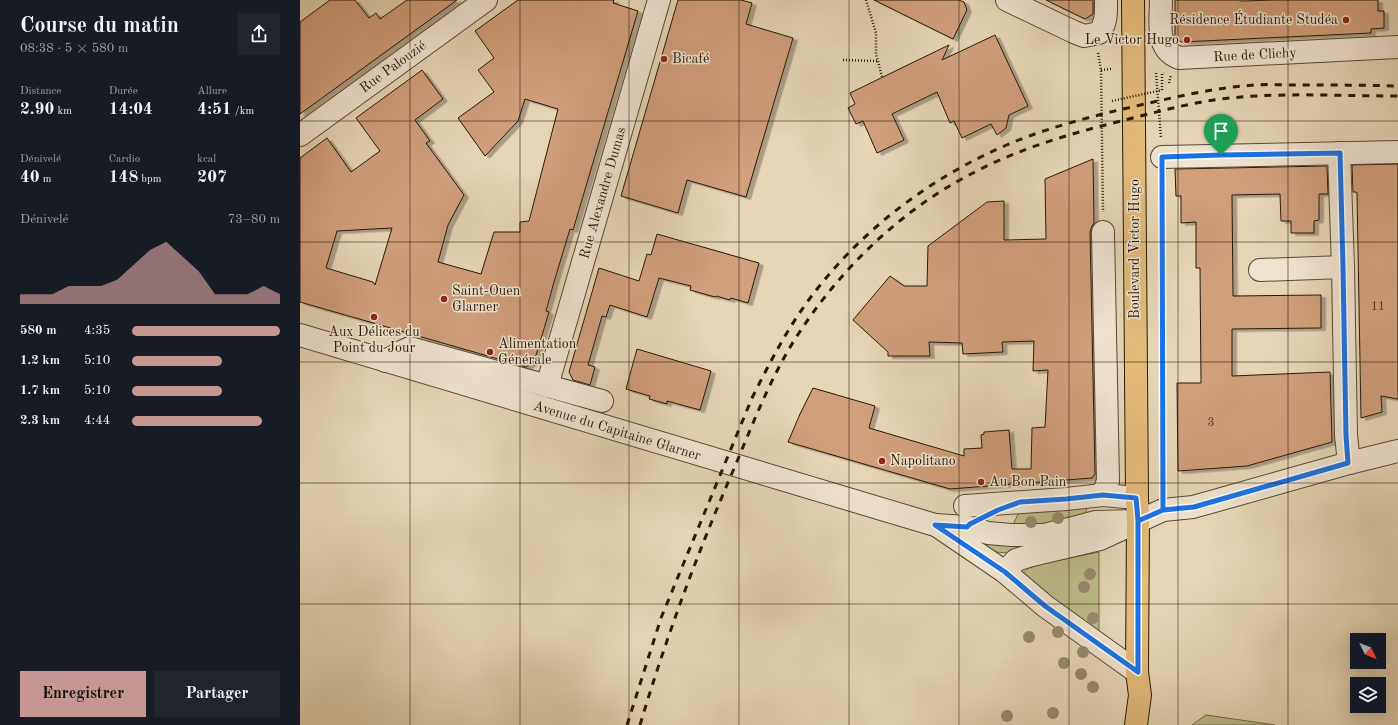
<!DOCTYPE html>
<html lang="fr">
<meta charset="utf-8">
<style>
body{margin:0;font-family:"Old Standard TT",serif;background:#20242c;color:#f1f3f6;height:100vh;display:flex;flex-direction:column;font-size:15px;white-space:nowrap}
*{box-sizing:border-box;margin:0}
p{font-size:13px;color:#9ea1a6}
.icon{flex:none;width:22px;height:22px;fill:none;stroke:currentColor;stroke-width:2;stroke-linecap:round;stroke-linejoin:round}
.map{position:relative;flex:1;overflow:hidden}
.drawer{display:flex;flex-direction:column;background:#171b24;width:300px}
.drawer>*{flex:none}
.needle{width:26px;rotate:133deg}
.fabs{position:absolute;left:1050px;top:633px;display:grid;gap:8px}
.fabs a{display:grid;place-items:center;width:36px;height:36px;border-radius:0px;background:#171b24;box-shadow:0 4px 16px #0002;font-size:20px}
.pin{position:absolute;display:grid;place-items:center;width:34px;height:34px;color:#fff;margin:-41px -17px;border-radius:50% 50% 50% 0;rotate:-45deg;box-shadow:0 0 4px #0007}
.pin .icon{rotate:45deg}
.round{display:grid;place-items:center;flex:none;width:42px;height:42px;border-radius:0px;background:#20242c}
.head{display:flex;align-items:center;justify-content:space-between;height:68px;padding:0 20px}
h1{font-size:22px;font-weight:600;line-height:30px}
.metrics{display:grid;grid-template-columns:repeat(3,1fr);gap:6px;height:68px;padding:4px 20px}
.metrics div{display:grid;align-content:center}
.metrics b{font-size:17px;font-weight:600}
.metrics small{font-size:11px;font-weight:400}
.metrics p{font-size:11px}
.chart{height:112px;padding:8px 20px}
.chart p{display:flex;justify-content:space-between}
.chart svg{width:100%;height:72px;margin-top:4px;fill:#c59692;opacity:.7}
.cta{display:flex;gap:8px;margin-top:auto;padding:8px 20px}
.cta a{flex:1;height:46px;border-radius:0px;background:#c59692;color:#111;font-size:16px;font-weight:600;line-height:46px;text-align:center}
.cta a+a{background:#20242c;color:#f1f3f6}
ul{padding:0 20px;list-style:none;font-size:13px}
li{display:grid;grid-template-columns:64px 48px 1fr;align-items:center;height:30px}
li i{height:10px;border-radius:5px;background:#c59692}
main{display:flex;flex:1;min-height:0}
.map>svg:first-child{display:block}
</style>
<main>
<section class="drawer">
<div class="head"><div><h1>Course du matin</h1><p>08:38 · 5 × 580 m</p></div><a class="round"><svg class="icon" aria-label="share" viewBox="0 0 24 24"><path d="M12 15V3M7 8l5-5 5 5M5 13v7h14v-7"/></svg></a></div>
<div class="metrics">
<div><p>Distance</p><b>2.90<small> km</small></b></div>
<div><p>Durée</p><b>14:04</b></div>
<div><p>Allure</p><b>4:51<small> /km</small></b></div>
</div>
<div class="metrics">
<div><p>Dénivelé</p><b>40<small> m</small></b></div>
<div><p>Cardio</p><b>148<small> bpm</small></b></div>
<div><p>kcal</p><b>207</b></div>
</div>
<div class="chart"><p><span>Dénivelé</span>73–80 m</p>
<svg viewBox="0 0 160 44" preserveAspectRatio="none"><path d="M0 44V38L10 38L20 38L30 33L40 33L50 33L60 29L70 20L80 11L90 6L100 15L110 24L120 38L130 38L140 38L150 33L160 38V44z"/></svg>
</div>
<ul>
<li><b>580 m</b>4:35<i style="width:100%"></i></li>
<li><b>1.2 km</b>5:10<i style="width:61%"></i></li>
<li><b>1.7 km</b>5:10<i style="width:61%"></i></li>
<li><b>2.3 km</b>4:44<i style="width:88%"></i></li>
</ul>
<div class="cta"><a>Enregistrer</a><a>Partager</a></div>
</section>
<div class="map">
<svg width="1098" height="725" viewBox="0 0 1098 725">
<defs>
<filter id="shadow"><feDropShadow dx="4.5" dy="2.5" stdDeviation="0" flood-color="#0004"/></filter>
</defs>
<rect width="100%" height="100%" fill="#e6d6b6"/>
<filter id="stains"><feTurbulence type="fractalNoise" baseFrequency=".005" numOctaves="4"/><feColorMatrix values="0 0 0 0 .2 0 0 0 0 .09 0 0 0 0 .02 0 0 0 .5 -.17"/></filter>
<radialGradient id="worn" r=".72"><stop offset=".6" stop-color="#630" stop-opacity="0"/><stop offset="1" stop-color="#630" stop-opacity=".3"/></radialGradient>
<g fill="#bcbc89" stroke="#726a47">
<polygon points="787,507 785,516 777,521 712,527 719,512"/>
<polygon points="668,535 742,541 709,553 694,552"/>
<polygon points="799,552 799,631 724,577 723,573 731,566"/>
<polygon points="906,715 975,725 892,725"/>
</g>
<g fill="#d09f7b" stroke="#281905" fill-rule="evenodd" filter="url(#shadow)">
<polygon points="30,0 55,0 69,18 76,13 80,19 107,0 157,0 0,114 0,22"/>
<path d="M218 0H314L313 3 338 11 273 230 270 229 254 282 246 311 249 312 234 362 226 367 0 302V158L27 138 51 172 80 151 56 118 122 70 143 99 115 120 130 141 126 143 164 195 148 225 138 262 181 274 194 232H220V222L229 221 258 109 225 99 218 121 185 156 158 118 194 92 178 70 194 58 175 31ZM92 228 75 285 73 282 26 268 37 231Z"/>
<polygon points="378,0 441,0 452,3 446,24 493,38 446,197 387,180 378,213 321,196"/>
<polygon points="574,0 659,0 664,2 667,10 653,39"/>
<polygon points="746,0 793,0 793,14 785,19"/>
<polygon points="875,0 940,0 940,1 978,0 1078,0 1078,11 1084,11 1084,28 1071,29 1071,33 881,42 875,36"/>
<polygon points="695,35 728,106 709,115 706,128 697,135 691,124 662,138 654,121 650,123 637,92 592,114 604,140 577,153 563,121 556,124 548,108 555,104 550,93 649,45 642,60"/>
<polygon points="793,159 794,223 792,226 790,232 795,474 792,478 650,489 488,442 500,414 513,388 575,406 569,428 664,456 664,449 682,448 681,435 684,434 684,432 709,430 712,469 731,469 732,428 745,427 748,370 733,371 734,341 702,342 703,352 663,354 662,343 629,342 630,356 588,356 588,352 553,320 590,276 604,286 627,286 628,246 687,202 704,201 704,240 746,239 745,179"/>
<polygon points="1098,164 1098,399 1081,396 1082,412 1061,418 1057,193 1056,192 1053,192 1052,165"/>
<polygon points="1027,166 1028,194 1019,194 1019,220 1014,221 1014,233 991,233 991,221 981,221 980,194 932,195 933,296 1021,295 1021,328 932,329 932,376 1030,372 1032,442 947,466 878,471 877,383 901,383 900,268 896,268 896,222 881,223 881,196 876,196 875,169"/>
<polygon points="357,234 459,263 448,303 431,298 430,300 416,296 415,297 390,290 391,286 359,278 347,317 310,305 306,317 302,316 288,365 295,367 290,385 273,380 269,372 299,268 339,281 347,254 351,255"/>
<polygon points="337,349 411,371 400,410 367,401 367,404 349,399 350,396 326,389"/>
</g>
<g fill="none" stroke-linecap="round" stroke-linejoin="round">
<g stroke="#584831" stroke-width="24">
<g id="minor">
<path d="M707 0 774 32 784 36 799 33C807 23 806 12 806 0"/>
<path d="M861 0C861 22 855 49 879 58L1098 47"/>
<polyline points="0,135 186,0"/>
<polyline points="1039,153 1043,267 1046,435 1049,463"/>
<polyline points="862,157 1098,152"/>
<polyline points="960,270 1043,267"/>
<polyline points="0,335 635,525 667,527 688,533 711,535 744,535 773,528 795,522 838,521"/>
<polyline points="86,361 101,352 110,348 302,401"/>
<polyline points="247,386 359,0"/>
<polyline points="803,495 808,481 803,232"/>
<polyline points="665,506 766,499 803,495 837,498"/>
<polyline points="636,525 705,572 745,606 837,672"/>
<polyline points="705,572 716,560 732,555 800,539 863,510 893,507 1049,463 1098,451"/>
</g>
</g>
<g stroke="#281905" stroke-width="24">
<polyline id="major" points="833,0 837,498 838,521 837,672 840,695 836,725"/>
</g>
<g stroke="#281905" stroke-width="2.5" stroke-dasharray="1 2" stroke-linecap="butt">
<polyline points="566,0 576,33 576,54 582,77"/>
<polyline points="798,53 801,70 803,212"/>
<polyline points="543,60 577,61"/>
<polyline points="801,70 811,69 811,71"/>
<polyline points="856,73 861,138"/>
<polyline points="869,83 871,75"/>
<polyline points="862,90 862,74 864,73"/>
<polyline points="862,177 863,490"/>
</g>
<use href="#minor" stroke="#efe4d0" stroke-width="22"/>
<use href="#major" stroke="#e3bb7b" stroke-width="22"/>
<g stroke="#281905" stroke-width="3" stroke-dasharray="7 7" stroke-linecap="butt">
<path d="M327 725 361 618 452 398C469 364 486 331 508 301 557 234 625 181 702 147 740 130 782 119 823 109 867 99 910 88 955 85 969 84 984 85 998 85 1031 85 1065 85 1098 86"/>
<path d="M340 725C366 638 397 554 433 471 452 426 470 378 497 336 540 269 602 209 673 173 722 147 776 132 829 119 860 111 890 103 921 99 980 92 1039 96 1098 96"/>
</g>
<polyline stroke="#281905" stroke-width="2.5" stroke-dasharray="1 2" stroke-linecap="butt" points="812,101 862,90"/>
</g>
<g fill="#96896b">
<circle cx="758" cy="518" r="6"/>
<circle cx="731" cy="522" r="6"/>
<circle cx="790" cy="574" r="6"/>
<circle cx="784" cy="587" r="6"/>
<circle cx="793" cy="618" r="6"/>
<circle cx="758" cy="632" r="6"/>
<circle cx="729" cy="637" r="6"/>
<circle cx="783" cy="652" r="6"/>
<circle cx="764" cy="663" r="6"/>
<circle cx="781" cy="674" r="6"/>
<circle cx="793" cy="687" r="6"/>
<circle cx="753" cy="713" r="6"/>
<circle cx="707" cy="716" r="6"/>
</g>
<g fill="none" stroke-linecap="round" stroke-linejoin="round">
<g stroke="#fff" stroke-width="8">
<polyline id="route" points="921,155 862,157 863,510 838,521 836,498 803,495 766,499 720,502 698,510 670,524 667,527 635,525 705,572 745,606 838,672 838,521 863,510 894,507 1048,463 1046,435 1043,267 1040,153 921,155"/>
</g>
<use href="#route" stroke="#1a73e8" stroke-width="5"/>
</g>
<path fill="none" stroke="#281905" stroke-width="1" stroke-opacity="0.55" d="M110 0V725M220 0V725M329 0V725M439 0V725M549 0V725M659 0V725M769 0V725M878 0V725M988 0V725M0 121H1098M0 242H1098M0 362H1098M0 483H1098M0 604H1098"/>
<g fill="#8f2418" stroke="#efe4d0" stroke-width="1.5">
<circle cx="1046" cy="20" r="4"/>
<circle cx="887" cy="40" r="4"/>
<circle cx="364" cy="59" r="4"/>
<circle cx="144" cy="299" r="4"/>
<circle cx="74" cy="317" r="4"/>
<circle cx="190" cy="352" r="4"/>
<circle cx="582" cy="461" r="4"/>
<circle cx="681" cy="482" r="4"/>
</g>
<g text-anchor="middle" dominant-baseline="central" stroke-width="3" stroke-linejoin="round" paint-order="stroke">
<g font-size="12" fill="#523a22">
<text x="1078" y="307">11</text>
<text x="911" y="423">3</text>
</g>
<g font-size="14" fill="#281905" stroke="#efe4d0" text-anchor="start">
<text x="1038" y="20" text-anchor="end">Résidence Étudiante Studéa</text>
<text x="879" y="40" text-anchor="end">Le Victor Hugo</text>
<text x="372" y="59">Bicafé</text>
<text x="152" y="291">Saint-Ouen<tspan x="152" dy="16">Glarner</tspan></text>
<text x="74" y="332" text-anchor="middle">Aux Délices du<tspan x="74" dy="16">Point du Jour</tspan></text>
<text x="198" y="344">Alimentation<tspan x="198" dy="16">Générale</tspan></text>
<text x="590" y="461">Napolitano</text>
<text x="689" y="482">Au Bon Pain</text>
</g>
<g font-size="14" fill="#281905" stroke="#efe4d0">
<text transform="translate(955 55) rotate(-3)">Rue de Clichy</text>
<text transform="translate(93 67) rotate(-36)">Rue Palouzié</text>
<text transform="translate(303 193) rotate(-74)">Rue Alexandre Dumas</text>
<text transform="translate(835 249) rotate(-90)">Boulevard Victor Hugo</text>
<text transform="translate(317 431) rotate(17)">Avenue du Capitaine Glarner</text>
</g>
</g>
<rect width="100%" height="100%" filter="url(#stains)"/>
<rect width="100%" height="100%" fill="url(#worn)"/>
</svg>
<div class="fabs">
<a><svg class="needle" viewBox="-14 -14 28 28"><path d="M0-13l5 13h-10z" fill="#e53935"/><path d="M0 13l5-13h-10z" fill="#9ea1a6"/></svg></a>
<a><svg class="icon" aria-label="layers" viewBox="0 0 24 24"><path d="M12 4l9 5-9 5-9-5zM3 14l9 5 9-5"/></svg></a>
</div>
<div class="pin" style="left:921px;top:155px;background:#1e9e55"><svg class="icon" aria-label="arrive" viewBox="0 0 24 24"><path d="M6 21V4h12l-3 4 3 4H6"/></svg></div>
</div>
</main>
